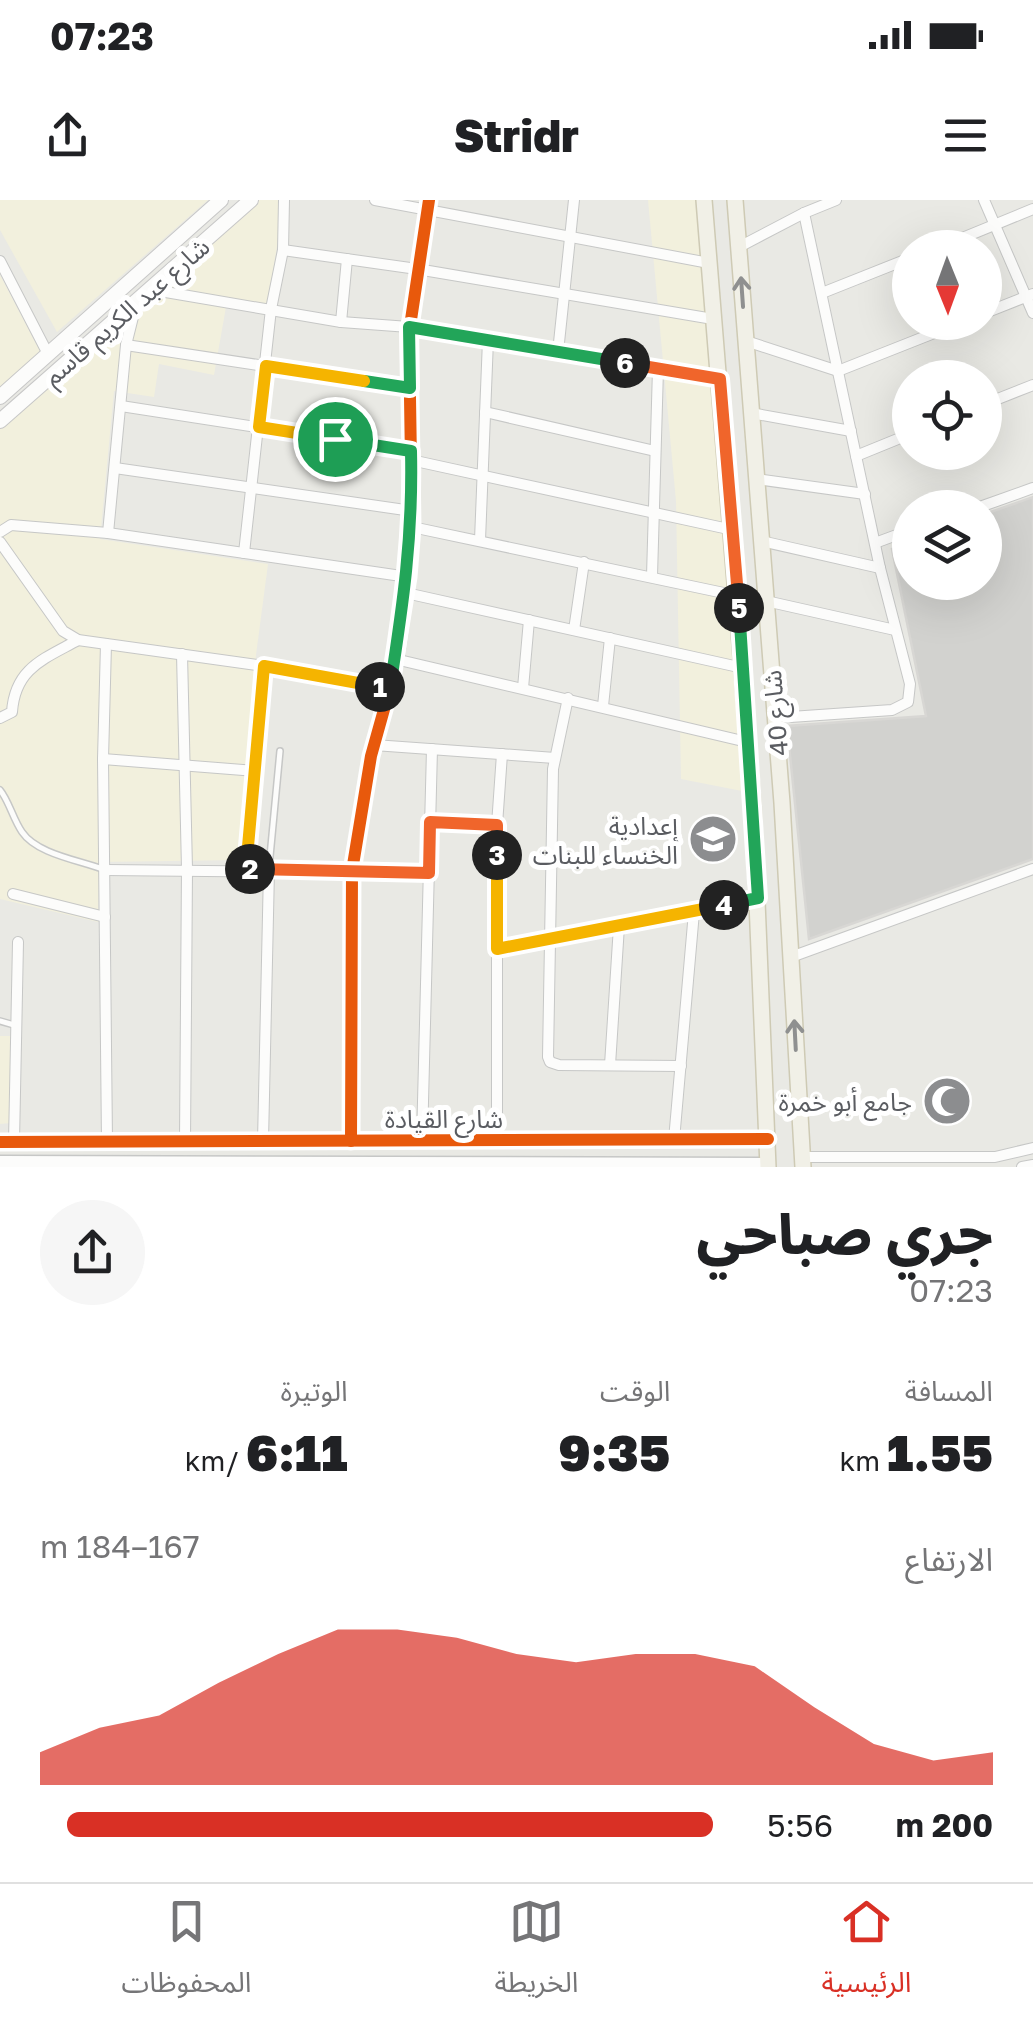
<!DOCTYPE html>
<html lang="ar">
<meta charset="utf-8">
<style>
body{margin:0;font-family:"Golos Text","Noto Sans Arabic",sans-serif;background:#f6f6f6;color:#202124;direction:rtl;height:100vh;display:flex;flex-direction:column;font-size:38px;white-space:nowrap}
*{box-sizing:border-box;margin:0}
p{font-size:32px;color:#757577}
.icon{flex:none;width:55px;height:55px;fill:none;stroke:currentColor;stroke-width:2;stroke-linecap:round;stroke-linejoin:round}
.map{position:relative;height:967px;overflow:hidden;direction:ltr}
.drawer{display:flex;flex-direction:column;background:#fff;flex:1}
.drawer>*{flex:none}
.needle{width:65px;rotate:179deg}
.fabs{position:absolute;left:892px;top:30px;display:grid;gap:20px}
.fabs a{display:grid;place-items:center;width:110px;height:110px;border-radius:50%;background:#fff;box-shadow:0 10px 40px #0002;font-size:50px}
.pin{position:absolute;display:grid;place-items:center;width:85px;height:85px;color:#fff;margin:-42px;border:5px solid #fff;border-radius:50%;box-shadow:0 2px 10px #0007}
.km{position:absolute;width:50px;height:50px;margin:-25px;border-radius:50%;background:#222;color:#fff;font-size:28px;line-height:50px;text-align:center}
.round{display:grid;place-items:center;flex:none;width:105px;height:105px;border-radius:52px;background:#f6f6f6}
.summary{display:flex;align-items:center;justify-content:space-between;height:170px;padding:0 40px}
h1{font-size:55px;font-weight:800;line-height:75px}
.figures{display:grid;grid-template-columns:repeat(3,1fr);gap:15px;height:170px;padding:10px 40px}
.figures div{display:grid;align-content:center}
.figures b{font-size:50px;font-weight:800}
.figures small{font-size:28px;font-weight:400}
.figures p{font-size:28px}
.chart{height:280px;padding:20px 40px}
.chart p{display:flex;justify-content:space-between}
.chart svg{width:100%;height:180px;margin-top:10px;fill:#d93025;opacity:.7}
ul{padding:0 40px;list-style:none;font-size:32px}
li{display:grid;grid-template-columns:160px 120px 1fr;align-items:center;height:75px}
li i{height:25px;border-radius:12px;background:#d93025}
.status{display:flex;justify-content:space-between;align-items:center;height:70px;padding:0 50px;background:#fff;direction:ltr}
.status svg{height:28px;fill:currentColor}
header{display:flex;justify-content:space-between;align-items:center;height:130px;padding:0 40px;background:#fff;font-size:45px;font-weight:800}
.menu{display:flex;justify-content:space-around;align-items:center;height:140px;border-top:2px solid #e0e0e0;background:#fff;font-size:28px;color:#757577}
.menu a{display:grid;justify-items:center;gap:5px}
.menu .active{color:#d93025}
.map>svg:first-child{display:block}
</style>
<div class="status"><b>07:23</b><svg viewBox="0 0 49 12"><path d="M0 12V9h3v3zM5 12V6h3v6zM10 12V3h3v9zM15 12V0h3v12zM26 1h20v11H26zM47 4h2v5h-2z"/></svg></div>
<header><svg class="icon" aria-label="menu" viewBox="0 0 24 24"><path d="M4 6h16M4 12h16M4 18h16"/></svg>Stridr<svg class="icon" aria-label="share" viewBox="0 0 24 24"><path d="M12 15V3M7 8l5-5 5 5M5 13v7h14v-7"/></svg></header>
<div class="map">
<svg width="1033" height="967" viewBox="0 0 1033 967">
<rect width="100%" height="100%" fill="#e9e9e4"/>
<g fill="#f2f0dd">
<polygon points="0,0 208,0 57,132 0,30"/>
<polygon points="252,0 284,0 268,105 226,107 214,175 159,164 154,197 114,191 100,339 268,364 256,455 241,660 99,662 98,722 0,699 0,226"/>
<polygon points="648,0 695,0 747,592 681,579 676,301"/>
<polygon points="0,75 43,157 0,192"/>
<polygon points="0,836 13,836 11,923 0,924"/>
</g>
<polygon fill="#d2d2cf" stroke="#d8d7d4" stroke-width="2.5" points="1033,297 1033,659 809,739 787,526 926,516 892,349 910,341 910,382 985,382 985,314"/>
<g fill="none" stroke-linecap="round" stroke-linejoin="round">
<g stroke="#c6c7c6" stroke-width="8">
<g id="service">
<path d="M0 590C9 601 13 619 22 632 37 654 78 660 102 669"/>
<polyline points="269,667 280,551"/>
<polyline points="0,821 14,825"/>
</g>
</g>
<g stroke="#c6c7c6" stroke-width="12">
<g id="minor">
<polyline points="375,0 709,63"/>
<polyline points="984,0 1033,113"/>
<polyline points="739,47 804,13 836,0"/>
<polyline points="938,48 1033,9"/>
<polyline points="283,50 417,69 713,119"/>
<polyline points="0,61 48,154"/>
<polyline points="148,89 341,122 409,127 720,179"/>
<polyline points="822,93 910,58"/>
<polyline points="985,113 1033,94"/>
<polyline points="341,122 347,59"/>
<polyline points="746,141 838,171 962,122"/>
<polyline points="126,145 410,188"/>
<polyline points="558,152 574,0"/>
<polyline points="985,204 1033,185"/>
<polyline points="121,206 411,251"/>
<polyline points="485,212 655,251"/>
<polyline points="751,213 851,231"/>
<polyline points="856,256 910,234"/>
<polyline points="411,260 733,330"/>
<polyline points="115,268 412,311"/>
<polyline points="756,279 865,294"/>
<polyline points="977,308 1033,288"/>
<polyline points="412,327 738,396"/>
<polyline points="0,332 11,325 108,333 408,377"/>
<polyline points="108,333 126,145 137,101"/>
<polyline points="480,340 488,140"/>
<polyline points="761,341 880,368"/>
<polyline points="0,342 63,431 78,440 264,466 390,488"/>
<polyline points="875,343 910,330"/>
<polyline points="244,353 271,109 283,50 284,0"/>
<polyline points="652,376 658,169"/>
<polyline points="406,393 743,468"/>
<polyline points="766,401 895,430"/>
<polyline points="574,430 584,362"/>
<polyline points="106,444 103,559 107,942"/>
<polyline points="182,454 187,669 185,941"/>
<polyline points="395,459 747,542"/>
<polyline points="523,488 529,420"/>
<polyline points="568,498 553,569 548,857 550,862 559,865 681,866"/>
<polyline points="603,506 610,438"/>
<path d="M0 518 12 512C15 468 44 459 78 440"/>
<polyline points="776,518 892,510 908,502 910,484 880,368 804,13"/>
<polyline points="374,545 555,558"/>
<polyline points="103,559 256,571"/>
<polyline points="430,623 497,625"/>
<polyline points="246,669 264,466"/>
<polyline points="105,670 429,673"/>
<polyline points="13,694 105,717"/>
<polyline points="497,749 758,698"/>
<polyline points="791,757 1033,669"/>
<polyline points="610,865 619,726"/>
<polyline points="497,940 497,625 502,554"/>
<polyline points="674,940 694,712"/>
<polyline points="263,941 269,670"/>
<polyline points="351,941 352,671 371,556 390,488 408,377 412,327 409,133 429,0"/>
<polyline points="422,941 432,549"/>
<polyline points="14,942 18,742"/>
<polyline points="803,957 995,957 1033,948"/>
<polyline points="1022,967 1033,965"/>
</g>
</g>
<g stroke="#c6c7c6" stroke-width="15">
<g id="tertiary">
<polyline points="0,942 768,939"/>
<polyline points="0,962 768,964"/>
</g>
</g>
<g stroke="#c7c7c7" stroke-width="16">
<g id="secondary">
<polyline points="0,197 221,0"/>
<polyline points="0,221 251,0"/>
</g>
</g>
<g stroke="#cecab4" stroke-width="18">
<g id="primary">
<polyline points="704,0 753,605 768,967"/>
<polyline points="735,0 782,603 803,967"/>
</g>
</g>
<use href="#service" stroke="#fcfcfb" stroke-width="5"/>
<use href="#minor" stroke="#fcfcfb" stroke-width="10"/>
<use href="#tertiary" stroke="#fcfcfb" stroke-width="12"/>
<use href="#secondary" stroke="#fcfcfb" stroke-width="14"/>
<use href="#primary" stroke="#f1f0e7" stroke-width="15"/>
<g stroke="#fff" stroke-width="19">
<g id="cycleway">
<polyline points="351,941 352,671 371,556 390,488 408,377 412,327 409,133 429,0"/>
<polyline points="0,942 768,939"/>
</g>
</g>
<use href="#cycleway" stroke="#e8590c" stroke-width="12"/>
</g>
<defs><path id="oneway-shaft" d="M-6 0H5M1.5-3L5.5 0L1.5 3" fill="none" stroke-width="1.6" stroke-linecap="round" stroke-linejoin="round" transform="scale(2.5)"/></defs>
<g stroke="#8f9090">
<use href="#oneway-shaft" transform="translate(742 92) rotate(-94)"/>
<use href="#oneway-shaft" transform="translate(795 835) rotate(-93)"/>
</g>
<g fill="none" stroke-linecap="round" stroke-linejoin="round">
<g stroke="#fff" stroke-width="20">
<path id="split-1" d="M335 239 411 251C413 337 403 404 390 488L380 487"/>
</g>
<g stroke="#fff" stroke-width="20">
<polyline id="split-2" points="250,669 246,669 264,466 380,487"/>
</g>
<g stroke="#fff" stroke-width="20">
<polyline id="split-3" points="250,669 429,673 430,622 497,625 497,655"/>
</g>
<g stroke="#fff" stroke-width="20">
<polyline id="split-4" points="497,655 497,749 724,705"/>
</g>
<g stroke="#fff" stroke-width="20">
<polyline id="split-5" points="724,705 758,698 739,408"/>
</g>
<g stroke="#fff" stroke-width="20">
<polyline id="split-6" points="625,163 720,179 739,408"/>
</g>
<g stroke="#fff" stroke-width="20">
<polyline id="split-7" points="364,181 410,188 409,127 625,163"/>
</g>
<g stroke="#fff" stroke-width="20">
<polyline id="split-8" points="335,239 259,227 266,166 364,181"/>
</g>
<use href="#split-1" stroke="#22a559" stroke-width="12"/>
<use href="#split-2" stroke="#f5b400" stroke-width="12"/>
<use href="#split-3" stroke="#f0652b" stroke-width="12"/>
<use href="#split-4" stroke="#f5b400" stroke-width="12"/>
<use href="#split-5" stroke="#22a559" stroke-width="12"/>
<use href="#split-6" stroke="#f0652b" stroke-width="12"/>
<use href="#split-7" stroke="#22a559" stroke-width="12"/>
<use href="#split-8" stroke="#f5b400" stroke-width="12"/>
</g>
<defs>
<g id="school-disc" transform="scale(2.5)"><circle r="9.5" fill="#8c8d8f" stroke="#fff"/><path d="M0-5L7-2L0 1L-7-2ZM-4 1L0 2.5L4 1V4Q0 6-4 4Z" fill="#fff"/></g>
<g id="mosque-disc" transform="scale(2.5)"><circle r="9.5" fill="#8c8d8f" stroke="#fff"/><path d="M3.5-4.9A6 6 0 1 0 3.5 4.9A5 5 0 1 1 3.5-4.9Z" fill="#fff"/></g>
</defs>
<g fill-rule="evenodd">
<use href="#school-disc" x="713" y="639"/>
<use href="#mosque-disc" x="947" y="901"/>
</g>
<g text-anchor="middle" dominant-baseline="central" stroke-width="10" stroke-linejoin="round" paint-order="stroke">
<g font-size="25" fill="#5a5c61" stroke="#fff">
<text transform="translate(126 111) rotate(-41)">شارع عبد الكريم قاسم</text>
<text transform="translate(775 513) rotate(-95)">شارع 40</text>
<text x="444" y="918">شارع القيادة</text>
</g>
<g font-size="25" fill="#5a5c61" stroke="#fff" text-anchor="end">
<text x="678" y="625">إعدادية<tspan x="678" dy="29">الخنساء للبنات</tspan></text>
<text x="912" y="901">جامع أبو خمرة</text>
</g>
</g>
</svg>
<div class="fabs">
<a><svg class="needle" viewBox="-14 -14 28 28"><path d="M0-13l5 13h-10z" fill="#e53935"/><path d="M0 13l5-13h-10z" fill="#757577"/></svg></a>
<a><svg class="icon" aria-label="locate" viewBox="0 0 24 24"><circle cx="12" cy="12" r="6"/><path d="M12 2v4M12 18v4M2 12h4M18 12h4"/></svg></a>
<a><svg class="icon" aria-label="layers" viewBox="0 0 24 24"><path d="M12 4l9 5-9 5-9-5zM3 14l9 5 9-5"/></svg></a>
</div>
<div class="pin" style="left:335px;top:239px;background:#1e9e55"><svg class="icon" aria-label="arrive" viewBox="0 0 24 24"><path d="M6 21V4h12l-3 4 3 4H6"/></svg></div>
<b class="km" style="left:380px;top:487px">1</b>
<b class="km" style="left:250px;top:669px">2</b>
<b class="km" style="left:497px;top:655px">3</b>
<b class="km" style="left:724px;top:705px">4</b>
<b class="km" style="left:739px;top:408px">5</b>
<b class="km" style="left:625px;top:163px">6</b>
</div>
<section class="drawer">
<div class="summary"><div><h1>جري صباحي</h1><p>07:23</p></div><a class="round"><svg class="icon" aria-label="share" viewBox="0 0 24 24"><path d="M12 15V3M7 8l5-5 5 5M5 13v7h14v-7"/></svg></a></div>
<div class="figures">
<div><p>المسافة</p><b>1.55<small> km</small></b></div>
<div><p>الوقت</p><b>9:35</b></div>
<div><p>الوتيرة</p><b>6:11<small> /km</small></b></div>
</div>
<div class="chart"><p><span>الارتفاع</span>167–184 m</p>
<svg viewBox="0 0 160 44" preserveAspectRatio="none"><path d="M0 44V36L10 30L20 27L30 19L40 12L50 6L60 6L70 8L80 12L90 14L100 12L110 12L120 15L130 25L140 34L150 38L160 36V44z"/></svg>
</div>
<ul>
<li><b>200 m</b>5:56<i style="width:96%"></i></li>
</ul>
</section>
<nav class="menu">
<a class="active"><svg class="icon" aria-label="home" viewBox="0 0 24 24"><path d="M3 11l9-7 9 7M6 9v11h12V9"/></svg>الرئيسية</a>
<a><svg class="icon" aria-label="map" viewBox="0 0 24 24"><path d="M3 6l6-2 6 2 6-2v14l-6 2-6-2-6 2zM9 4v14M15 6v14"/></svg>الخريطة</a>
<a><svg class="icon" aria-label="saved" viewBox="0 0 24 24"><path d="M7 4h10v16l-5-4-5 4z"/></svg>المحفوظات</a>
</nav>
